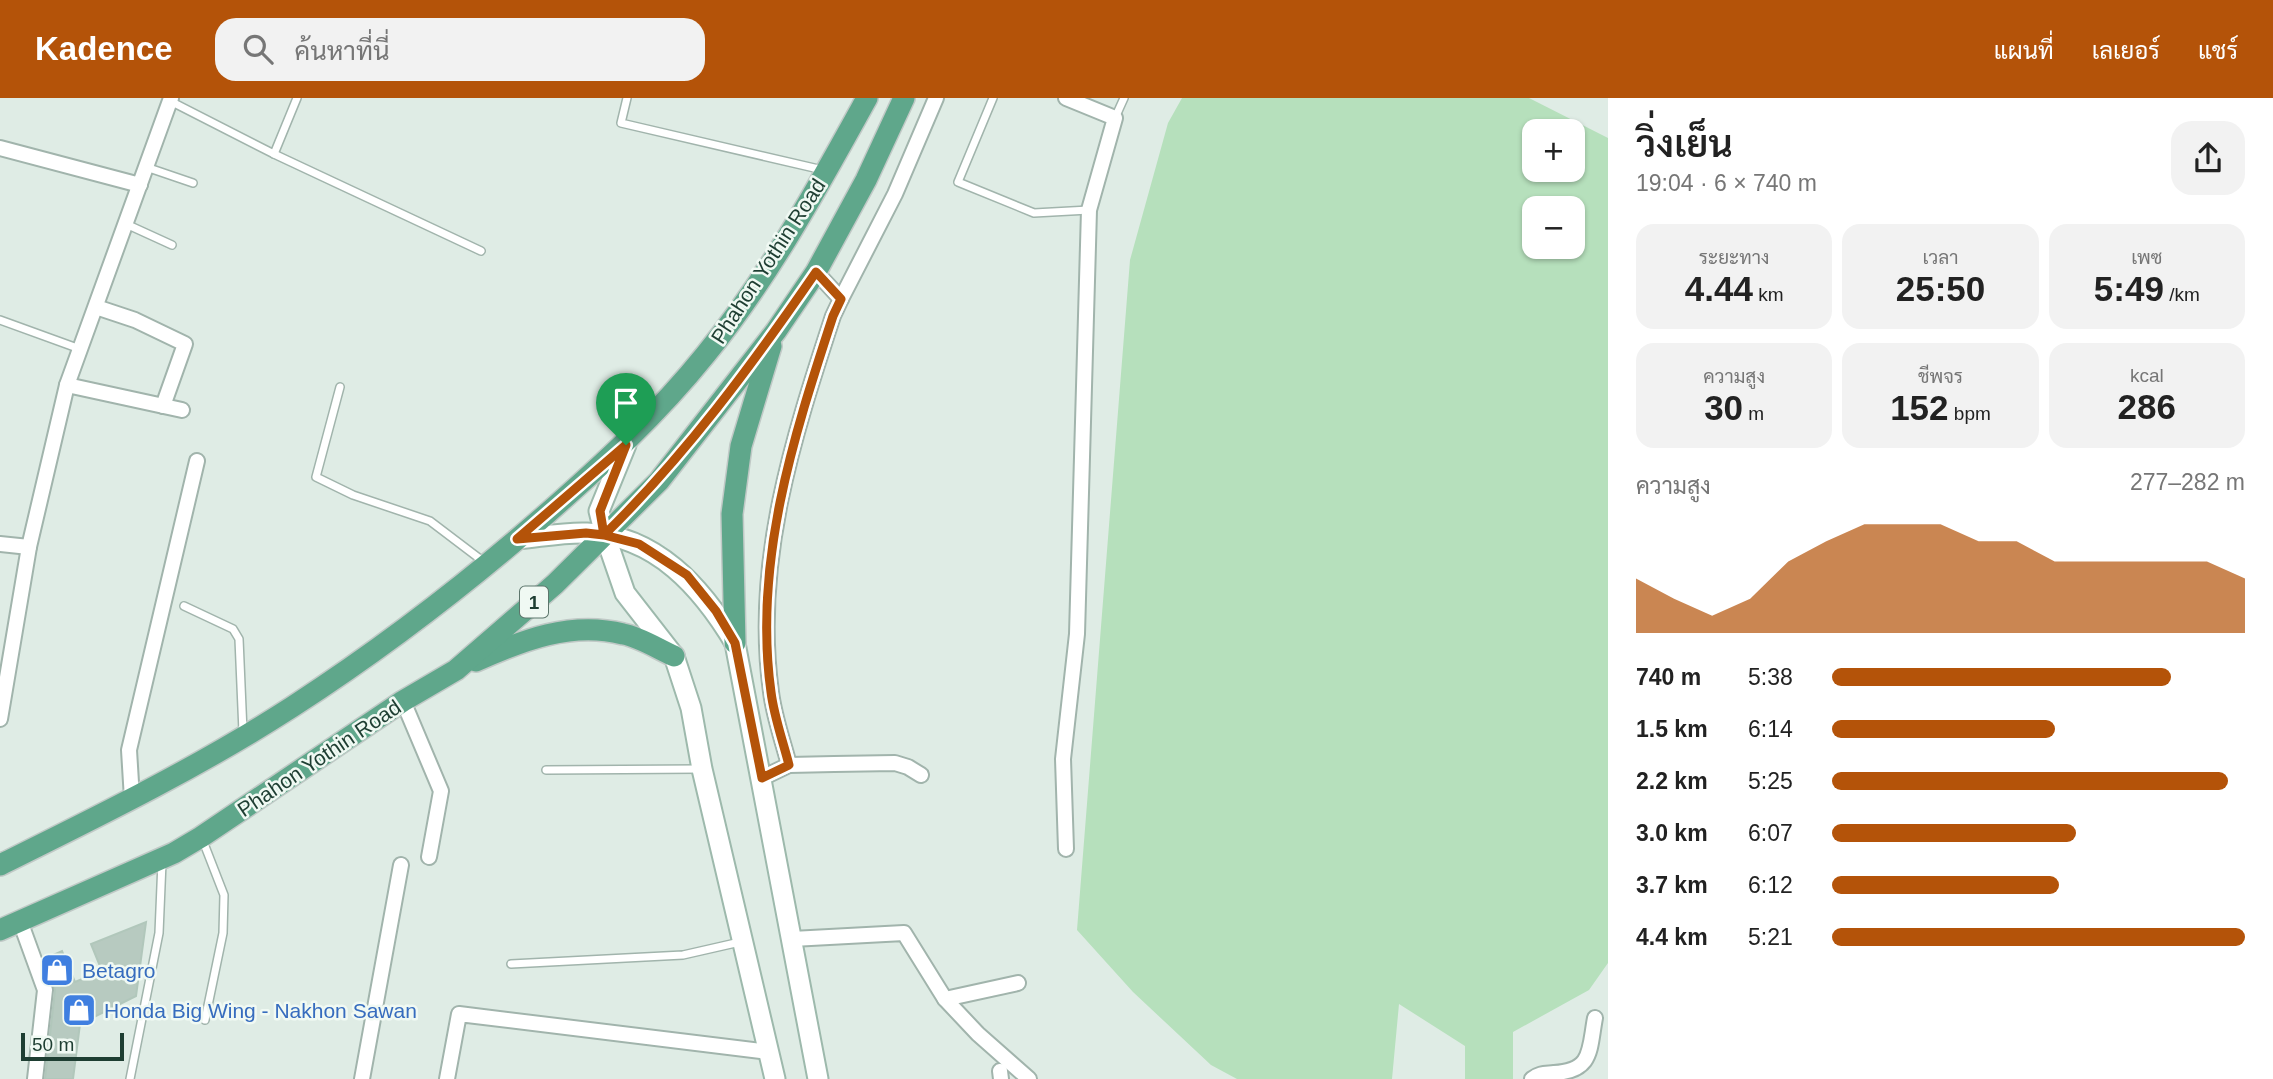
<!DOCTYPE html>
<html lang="th">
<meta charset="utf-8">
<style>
body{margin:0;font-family:Helvetica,Sarabun,sans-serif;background:#f2f2f2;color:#222;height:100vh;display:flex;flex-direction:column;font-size:26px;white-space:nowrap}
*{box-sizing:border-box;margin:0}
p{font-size:23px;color:#767676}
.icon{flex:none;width:38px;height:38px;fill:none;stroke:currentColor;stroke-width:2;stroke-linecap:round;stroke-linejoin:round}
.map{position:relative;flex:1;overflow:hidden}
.drawer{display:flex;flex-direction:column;background:#fff;width:665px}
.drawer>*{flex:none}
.buttons{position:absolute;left:1522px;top:21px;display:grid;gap:14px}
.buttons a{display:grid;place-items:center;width:63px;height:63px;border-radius:14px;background:#fff;box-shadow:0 2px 5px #0004;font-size:35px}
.scale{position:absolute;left:21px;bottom:18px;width:103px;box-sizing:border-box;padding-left:7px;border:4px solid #1e3e32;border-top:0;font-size:19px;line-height:24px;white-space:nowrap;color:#1e3e32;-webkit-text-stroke:5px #f0f9f3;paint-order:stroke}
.pin{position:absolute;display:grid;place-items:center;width:60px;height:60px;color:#fff;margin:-72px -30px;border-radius:50% 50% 50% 0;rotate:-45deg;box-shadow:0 0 7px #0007}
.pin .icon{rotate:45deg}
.round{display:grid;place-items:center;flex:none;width:74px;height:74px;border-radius:21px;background:#f2f2f2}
.overview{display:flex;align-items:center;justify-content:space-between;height:119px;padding:0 28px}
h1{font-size:38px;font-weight:600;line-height:52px}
.stats{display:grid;grid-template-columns:repeat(3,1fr);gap:10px;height:119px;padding:7px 28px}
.stats div{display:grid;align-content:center;border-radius:18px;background:#f2f2f2;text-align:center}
.stats b{font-size:35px;font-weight:600}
.stats small{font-size:19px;font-weight:400}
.stats p{font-size:19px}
.chart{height:196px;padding:14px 28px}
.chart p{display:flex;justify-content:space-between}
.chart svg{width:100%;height:126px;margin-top:7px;fill:#b45309;opacity:.7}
ul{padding:0 28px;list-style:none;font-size:23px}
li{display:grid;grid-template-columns:112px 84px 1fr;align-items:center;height:52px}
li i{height:18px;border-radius:9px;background:#b45309}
header{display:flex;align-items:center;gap:42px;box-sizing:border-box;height:98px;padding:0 35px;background:#b45309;color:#fff}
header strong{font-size:33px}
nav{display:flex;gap:38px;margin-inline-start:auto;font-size:24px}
.search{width:490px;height:63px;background:#f2f2f2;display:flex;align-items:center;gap:18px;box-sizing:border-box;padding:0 24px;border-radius:21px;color:#767676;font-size:26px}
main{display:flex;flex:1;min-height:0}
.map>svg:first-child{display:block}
</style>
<header>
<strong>Kadence</strong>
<div class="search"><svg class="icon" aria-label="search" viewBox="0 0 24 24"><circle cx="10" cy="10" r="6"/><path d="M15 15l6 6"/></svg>ค้นหาที่นี่</div>
<nav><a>แผนที่</a><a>เลเยอร์</a><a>แชร์</a></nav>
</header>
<main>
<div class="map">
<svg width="1608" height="981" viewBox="0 0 1608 981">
<rect width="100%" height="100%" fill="#dfece5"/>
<path fill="#b6e0bc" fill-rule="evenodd" d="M1182 0H1529L1608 40V865L1589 892 1513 934V981H1465V948L1399 906 1392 981H1237L1211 967 1133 894 1077 832 1130 162 1168 25ZM1535 33H1573V72H1535ZM1535 110H1573V149H1535Z"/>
<polygon fill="#b7cac0" stroke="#b1c7bb" stroke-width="2" points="146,824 136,898 80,926 73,981 45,981 55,892 44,861 62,853 75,884 102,873 91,846"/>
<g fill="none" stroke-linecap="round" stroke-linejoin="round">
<g stroke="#a1b4ac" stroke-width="10">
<g id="lane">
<polyline points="627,0 621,25 823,72"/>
<polyline points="993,0 958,84 1034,115 1089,112"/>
<polyline points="170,3 274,56 481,153"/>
<polyline points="1115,20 1124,0"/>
<polyline points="274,56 297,0"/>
<polyline points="146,69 193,85"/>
<polyline points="126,126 172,147"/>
<polyline points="0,222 80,251"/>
<polyline points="340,289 316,379 353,397 430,423 484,464"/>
<polyline points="184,508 233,531 239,541 243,634"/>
<polyline points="546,672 700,671"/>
<polyline points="203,743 224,797 223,835 205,922"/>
<polyline points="511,866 683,857 740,844"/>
<polyline points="130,981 159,835 162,764"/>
</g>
</g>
<g stroke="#a1b4ac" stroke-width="18">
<g id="street">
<polyline points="1066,0 1115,20 1089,112 1077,536 1063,661 1066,751"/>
<polyline points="0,50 140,87"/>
<polyline points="841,201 895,96 936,0"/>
<polyline points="96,209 135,222 185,246 163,308"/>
<polyline points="67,287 182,312"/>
<polyline points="0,446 29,449"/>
<polyline points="403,603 441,693 429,759"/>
<polyline points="0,621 29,449 67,287 171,0"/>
<path d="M789 667C783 643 774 619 771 594 753 464 793 340 833 218L841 201 816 174"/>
<polyline points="762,680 789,667 834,666 895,665 908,669 921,677"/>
<polyline points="132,701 129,652 197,363"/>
<polyline points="20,823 45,892 35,981"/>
<polyline points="792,841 904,835 945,901 978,936 1029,981"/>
<polyline points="945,901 1018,885"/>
<polyline points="1000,973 1001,981"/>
<polyline points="362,981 401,767"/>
<polyline points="447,981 459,916 769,954"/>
<path d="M1532 981C1540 975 1545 976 1554 975 1593 973 1589 952 1595 920"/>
</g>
</g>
<g stroke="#9db9ac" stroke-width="23">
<g id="secondary">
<polyline points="626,347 599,413 605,437 625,495 674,558 691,610 702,671 775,981"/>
<path d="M517 441C540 439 564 434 587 435 656 437 702 490 735 545L818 981"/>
</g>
</g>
<g stroke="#c0c9c6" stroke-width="24">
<g id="primary">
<polyline points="735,545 732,416 741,348 771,248"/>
<path d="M476 563C523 542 571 523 623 536 640 539 658 551 674 558"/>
<path d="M0 767C99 718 199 669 292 609 380 552 464 488 543 419 601 368 657 317 706 256 769 179 819 87 867 0"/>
<polyline points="0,832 174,755 201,739 403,603 456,572 555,486 659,383 776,233 816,174 866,82 904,0"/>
</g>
</g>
<use href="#lane" stroke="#fff" stroke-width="7"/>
<use href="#street" stroke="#fff" stroke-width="14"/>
<use href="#secondary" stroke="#fff" stroke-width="19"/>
<use href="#primary" stroke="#5fa78b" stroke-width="21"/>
</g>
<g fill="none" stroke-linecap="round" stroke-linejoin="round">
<g stroke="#fff" stroke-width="14">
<path id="route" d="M626 347 517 441 586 435 604 437 639 446 687 477 716 513 735 545 762 680 789 667C783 643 774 619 771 594 753 465 793 340 833 218L841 201 816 174C752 267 685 358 604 437L600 413 626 347"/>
</g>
<use href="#route" stroke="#b45309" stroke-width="9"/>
</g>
<defs>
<g id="shop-square" transform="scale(1.75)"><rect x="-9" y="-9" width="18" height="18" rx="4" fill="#3f7fe0" stroke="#f0f9f3"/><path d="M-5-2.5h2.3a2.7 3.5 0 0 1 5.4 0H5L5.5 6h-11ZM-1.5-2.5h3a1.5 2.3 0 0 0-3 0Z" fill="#fff"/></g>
</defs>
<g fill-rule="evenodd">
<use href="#shop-square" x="57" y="872"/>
<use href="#shop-square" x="79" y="912"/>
</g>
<g text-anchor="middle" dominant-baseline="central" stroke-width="5" stroke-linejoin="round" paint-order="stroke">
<rect fill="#f0f9f3" stroke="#5d766c" stroke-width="2" x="520" y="488.5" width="28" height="31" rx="5"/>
<g font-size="19" font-weight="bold" fill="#1e3e32">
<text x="534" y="504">1</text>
</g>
<g font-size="21" fill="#1e3e32" stroke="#f0f9f3">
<text transform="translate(768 163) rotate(-57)">Phahon Yothin Road</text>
<text transform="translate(319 660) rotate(-34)">Phahon Yothin Road</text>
</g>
<g font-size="21" fill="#366cbe" stroke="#f0f9f3" text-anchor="start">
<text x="82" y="872">Betagro</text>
<text x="104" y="912">Honda Big Wing - Nakhon Sawan</text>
</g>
</g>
</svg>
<div class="buttons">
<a>+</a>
<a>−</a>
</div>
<div class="scale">50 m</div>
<div class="pin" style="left:626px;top:347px;background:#1e9e55"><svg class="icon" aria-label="arrive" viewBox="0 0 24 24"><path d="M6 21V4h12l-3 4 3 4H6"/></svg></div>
</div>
<section class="drawer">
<div class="overview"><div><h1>วิ่งเย็น</h1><p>19:04 · 6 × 740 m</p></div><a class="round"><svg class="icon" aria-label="share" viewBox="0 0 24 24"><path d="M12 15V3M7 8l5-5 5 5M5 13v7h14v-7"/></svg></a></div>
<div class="stats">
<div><p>ระยะทาง</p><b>4.44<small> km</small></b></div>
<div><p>เวลา</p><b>25:50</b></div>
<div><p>เพซ</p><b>5:49<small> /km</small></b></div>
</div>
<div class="stats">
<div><p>ความสูง</p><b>30<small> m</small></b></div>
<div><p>ชีพจร</p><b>152<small> bpm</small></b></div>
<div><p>kcal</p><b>286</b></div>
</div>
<div class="chart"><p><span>ความสูง</span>277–282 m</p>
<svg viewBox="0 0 160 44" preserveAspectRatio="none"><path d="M0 44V25L10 32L20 38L30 32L40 19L50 12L60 6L70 6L80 6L90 12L100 12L110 19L120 19L130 19L140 19L150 19L160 25V44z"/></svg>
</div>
<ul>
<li><b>740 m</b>5:38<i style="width:82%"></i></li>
<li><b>1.5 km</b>6:14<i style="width:54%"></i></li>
<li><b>2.2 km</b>5:25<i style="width:96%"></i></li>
<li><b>3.0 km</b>6:07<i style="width:59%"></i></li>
<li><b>3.7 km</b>6:12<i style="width:55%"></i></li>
<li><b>4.4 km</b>5:21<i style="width:100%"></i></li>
</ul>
</section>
</main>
